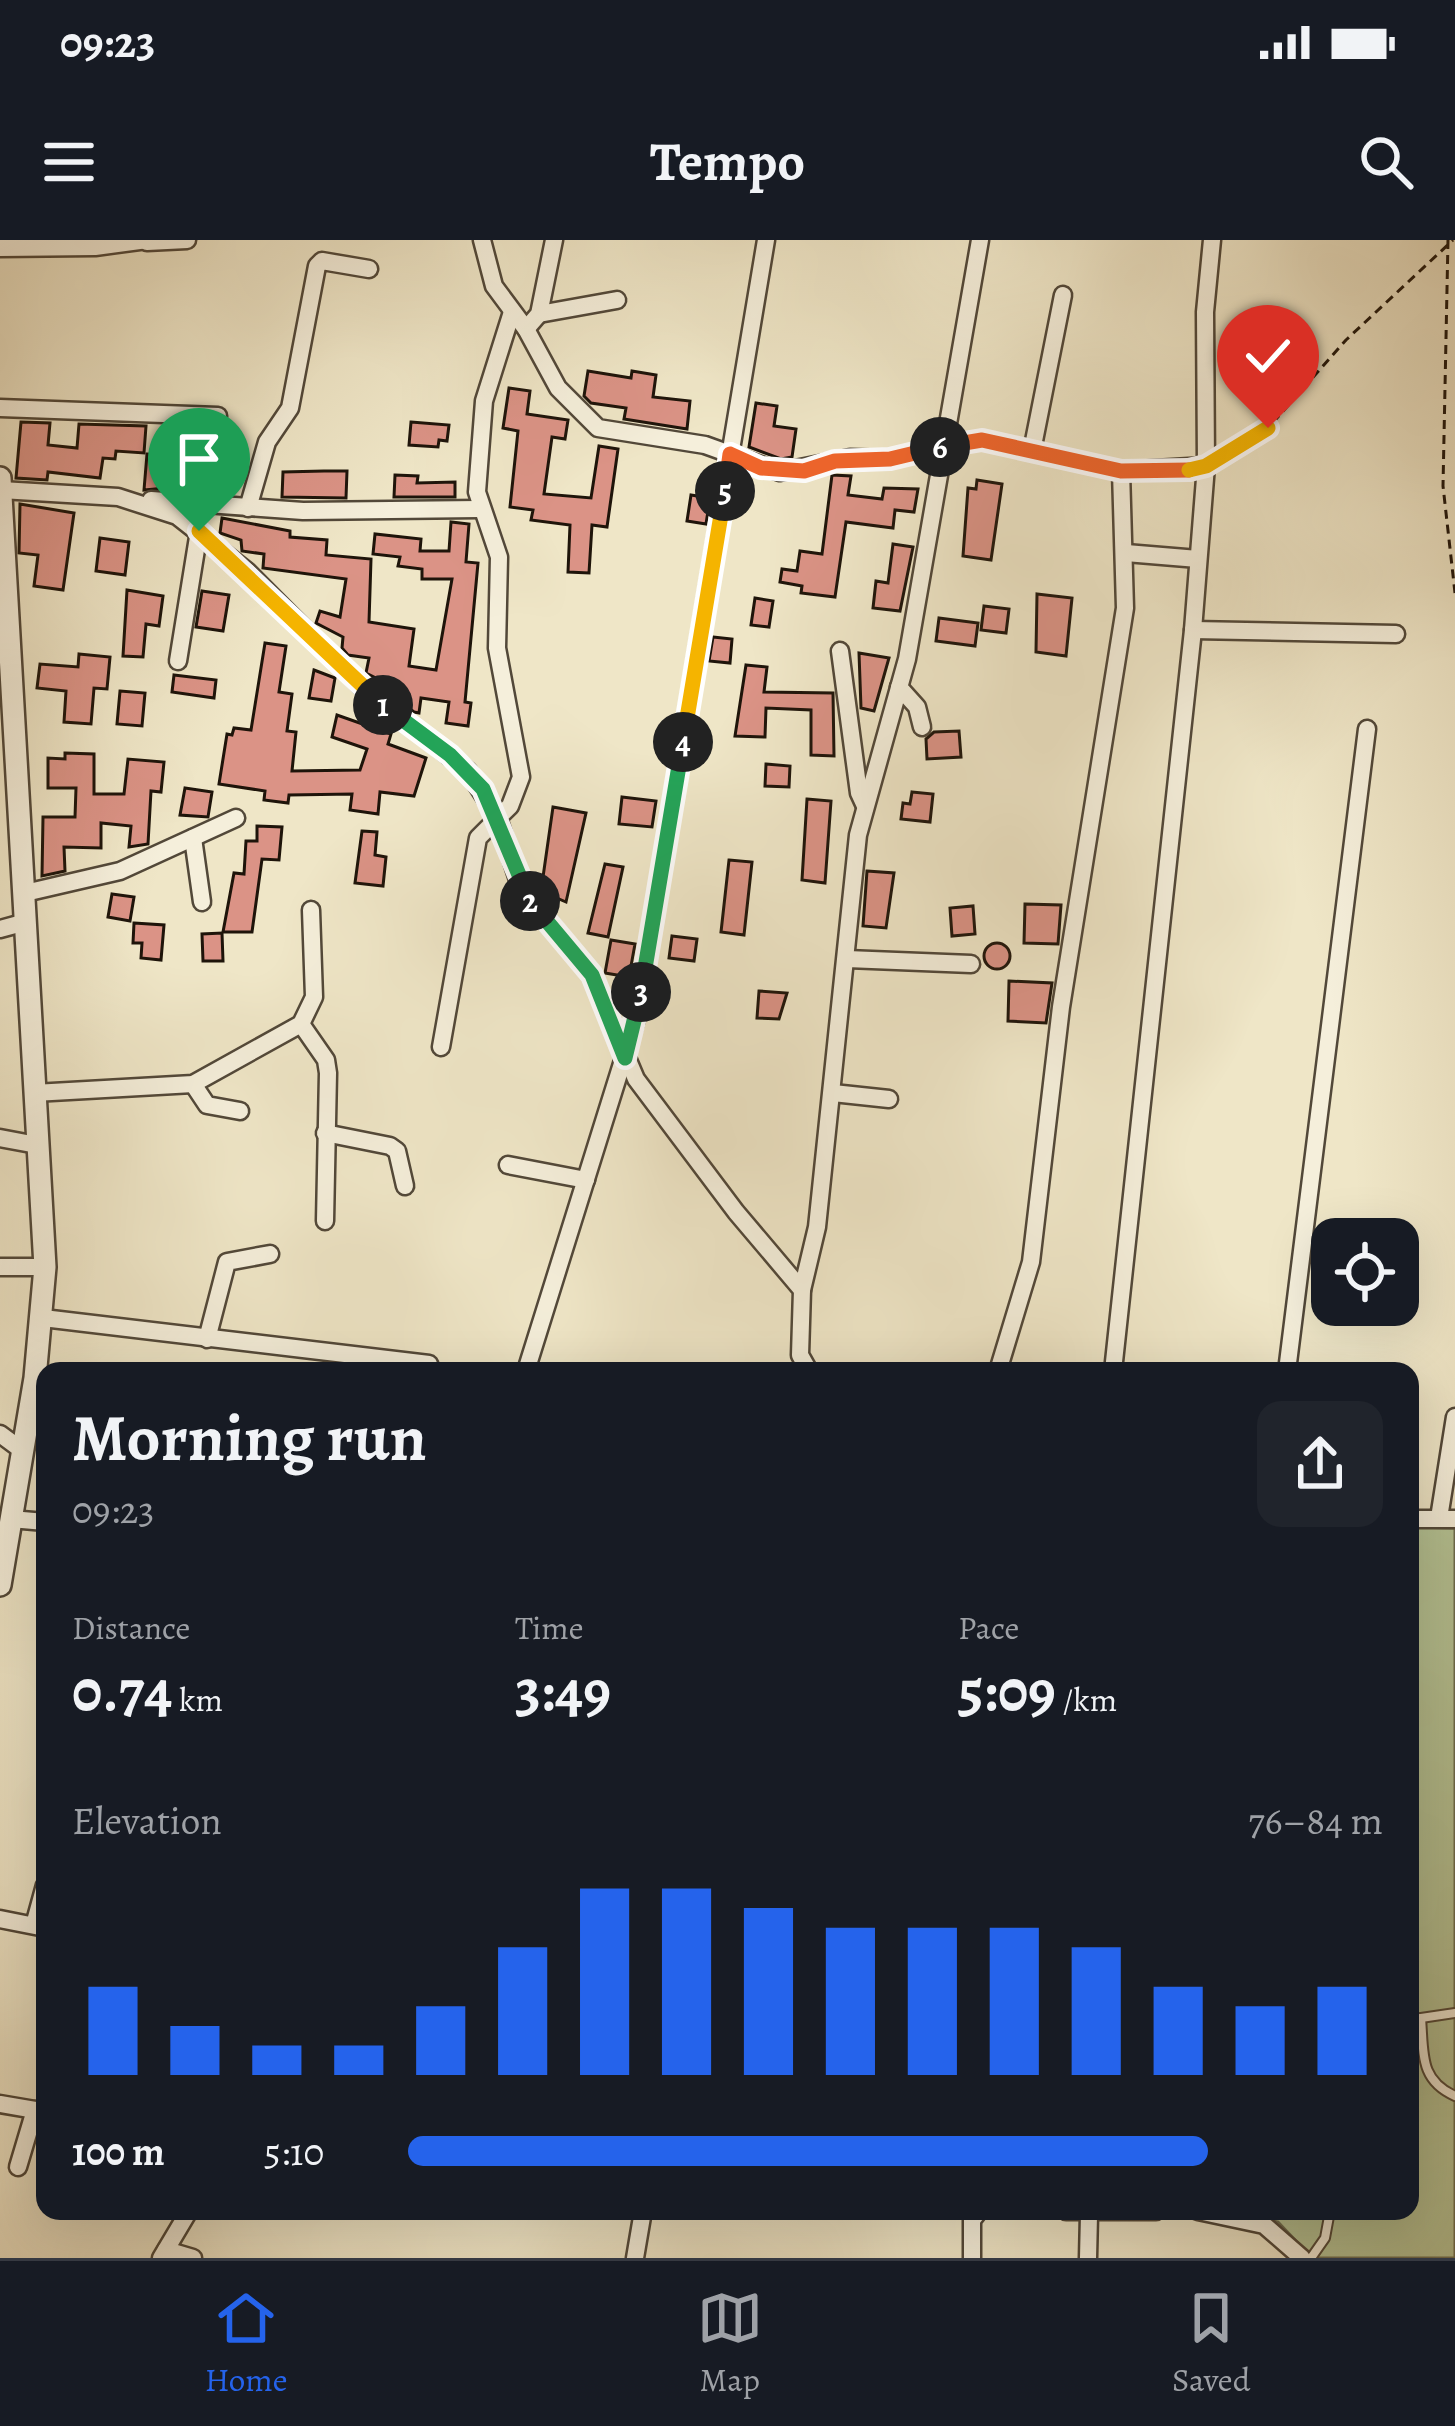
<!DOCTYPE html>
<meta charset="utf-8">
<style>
body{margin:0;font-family:Alegreya,serif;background:#20242c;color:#f1f3f6;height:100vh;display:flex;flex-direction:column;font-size:45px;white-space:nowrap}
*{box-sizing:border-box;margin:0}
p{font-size:39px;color:#9ea1a6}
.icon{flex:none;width:66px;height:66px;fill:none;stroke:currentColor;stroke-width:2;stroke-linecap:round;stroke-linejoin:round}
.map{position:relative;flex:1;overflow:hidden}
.sheet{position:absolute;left:36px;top:1122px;width:1383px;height:858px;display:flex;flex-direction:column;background:#171b24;border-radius:24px;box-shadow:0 12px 48px #0002}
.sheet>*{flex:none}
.tools{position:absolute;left:1311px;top:978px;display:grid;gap:24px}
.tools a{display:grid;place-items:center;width:108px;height:108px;border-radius:24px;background:#171b24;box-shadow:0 12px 48px #0002;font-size:60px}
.pin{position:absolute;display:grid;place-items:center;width:102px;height:102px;color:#fff;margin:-123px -51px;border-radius:50% 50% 50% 0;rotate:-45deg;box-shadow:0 0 12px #0007}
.pin .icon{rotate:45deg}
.km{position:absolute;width:60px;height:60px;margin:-30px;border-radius:50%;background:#222;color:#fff;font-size:33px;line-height:60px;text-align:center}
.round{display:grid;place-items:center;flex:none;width:126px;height:126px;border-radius:24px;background:#20242c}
.overview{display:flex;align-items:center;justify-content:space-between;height:204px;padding:0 36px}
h1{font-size:66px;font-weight:700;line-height:90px}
.figures{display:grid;grid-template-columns:repeat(3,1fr);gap:18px;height:204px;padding:12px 36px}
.figures div{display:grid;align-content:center}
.figures b{font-size:60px;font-weight:700}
.figures small{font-size:33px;font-weight:400}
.figures p{font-size:33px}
.chart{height:336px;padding:24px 36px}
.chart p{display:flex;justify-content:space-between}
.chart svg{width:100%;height:216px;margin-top:12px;stroke:#2563eb;stroke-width:6}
ul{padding:0 36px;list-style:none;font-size:39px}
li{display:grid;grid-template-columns:192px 144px 1fr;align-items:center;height:90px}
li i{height:30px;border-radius:15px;background:#2563eb}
.status{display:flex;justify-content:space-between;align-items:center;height:84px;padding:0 60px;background:#171b24;direction:ltr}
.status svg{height:33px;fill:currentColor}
header{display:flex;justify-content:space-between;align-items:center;height:156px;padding:0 36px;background:#171b24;font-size:54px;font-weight:700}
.tabs{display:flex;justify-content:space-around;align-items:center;height:168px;border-top:3px solid #363941;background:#171b24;font-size:33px;color:#9ea1a6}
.tabs a{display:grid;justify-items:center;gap:6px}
.tabs .selected{color:#2563eb}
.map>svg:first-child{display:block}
</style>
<div class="status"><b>09:23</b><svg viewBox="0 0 49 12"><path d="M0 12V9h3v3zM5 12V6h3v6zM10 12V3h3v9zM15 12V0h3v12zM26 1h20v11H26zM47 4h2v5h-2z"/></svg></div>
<header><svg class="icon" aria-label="menu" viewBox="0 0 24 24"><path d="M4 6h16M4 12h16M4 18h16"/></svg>Tempo<svg class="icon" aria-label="search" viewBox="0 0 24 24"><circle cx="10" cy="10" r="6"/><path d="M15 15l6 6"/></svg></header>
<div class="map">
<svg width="1455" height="2018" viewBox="0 0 1455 2018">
<rect width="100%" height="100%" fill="#efe6c7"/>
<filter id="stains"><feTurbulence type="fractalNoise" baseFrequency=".00167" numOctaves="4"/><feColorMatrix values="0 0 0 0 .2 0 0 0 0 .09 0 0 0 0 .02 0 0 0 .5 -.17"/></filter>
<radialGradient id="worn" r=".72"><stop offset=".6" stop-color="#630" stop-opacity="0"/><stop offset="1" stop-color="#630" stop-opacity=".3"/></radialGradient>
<polygon fill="#b6c698" stroke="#6a6d51" stroke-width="3" points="1410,1287 1455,1288 1455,2018 1312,2018 1278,1982 1235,1971 1410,1971"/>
<g fill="#db9386" stroke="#1e140a" stroke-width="3">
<polygon points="588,131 631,138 632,131 656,135 653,157 690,161 687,189 624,179 626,168 591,163 584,156"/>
<polygon points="509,148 530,151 527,174 568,180 565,199 552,197 544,254 591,258 599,206 618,209 607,287 592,285 589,333 568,332 570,285 531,280 533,270 510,267 518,191 503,188"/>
<polygon points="756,163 777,166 774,186 796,189 792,217 781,219 749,207"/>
<polygon points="21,182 50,183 48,205 77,208 79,184 146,186 144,213 116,211 115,219 103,218 100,238 48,232 47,240 16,238"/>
<polygon points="411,182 449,185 447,201 439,200 438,207 409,205"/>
<polygon points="147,214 170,216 166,248 144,250"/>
<polygon points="324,231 347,231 346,258 282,257 283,232"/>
<polygon points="395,235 418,236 417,243 455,242 455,257 394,257"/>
<polygon points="832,235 851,236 848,255 882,259 884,248 918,249 914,272 895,270 893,288 846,282 835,357 801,353 802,346 780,342 782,329 797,331 800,311 822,314"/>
<polygon points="977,240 1002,244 991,320 963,316 968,248 976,249"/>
<polygon points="691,255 710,258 706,284 687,281"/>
<polygon points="20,264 74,273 63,350 34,346 38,315 19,313"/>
<polygon points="222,278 290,291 290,297 327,300 326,315 371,319 369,382 414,389 409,426 436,430 452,339 422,339 422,329 398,326 400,317 373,314 375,294 421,299 420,311 449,311 451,282 469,284 466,322 478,323 465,462 471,463 468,486 446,483 449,462 421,458 419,473 414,472 401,462 402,456 387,451 388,444 366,433 369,418 348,415 342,408 343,397 316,383 320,371 340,377 346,339 263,328 264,314 242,311 241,300 220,293"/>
<polygon points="100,298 129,302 125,335 96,331"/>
<polygon points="893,304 913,307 900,371 873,368 876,341 888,343"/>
<polygon points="127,350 163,356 159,386 146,384 143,417 123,416"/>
<polygon points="202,351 229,355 223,391 196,387"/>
<polygon points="1037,354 1072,358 1066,416 1036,412"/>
<polygon points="755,358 773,361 769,387 751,385"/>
<polygon points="984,366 1009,369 1006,393 981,390"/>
<polygon points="939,378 978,383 975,406 936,401"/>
<polygon points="713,397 732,399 730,423 709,421"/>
<polygon points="265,403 286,406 279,452 292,454 287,491 296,492 292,531 360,530 367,509 332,497 337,475 391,494 388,504 426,518 414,556 380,552 378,574 350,570 352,554 289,555 288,563 264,560 265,551 219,544 227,494 232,495 234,488 251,490"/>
<polygon points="859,413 889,418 874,471 861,468"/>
<polygon points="79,414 110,417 107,449 94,448 91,484 64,482 66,451 37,448 40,424 78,427"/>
<polygon points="746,425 767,427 764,452 833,453 834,516 811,515 811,470 766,468 765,497 735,496"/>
<polygon points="314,430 335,438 331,461 309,458"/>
<polygon points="174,435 216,440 214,458 172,452"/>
<polygon points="120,451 145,453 142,486 117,484"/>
<polygon points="959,491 961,517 927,519 926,499 934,492"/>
<polygon points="65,513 94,514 94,554 124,554 128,519 164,522 161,552 151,551 148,604 129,607 131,586 101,583 101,608 64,607 65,631 42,636 43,577 75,577 76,548 48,548 48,518 65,519"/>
<polygon points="766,524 790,526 789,547 765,546"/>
<polygon points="185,548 212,552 208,577 180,575"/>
<polygon points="912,552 933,554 930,582 901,579 903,563 910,564"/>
<polygon points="622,557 656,561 652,587 619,584"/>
<polygon points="807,559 831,561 825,643 802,640"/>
<polygon points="553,567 586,573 566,662 541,651"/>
<polygon points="257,586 282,587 279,620 262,619 252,692 223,692 234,633 244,634 246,601 257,601"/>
<polygon points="362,591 377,592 375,615 386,617 383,646 355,643"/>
<polygon points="729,620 752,622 744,695 721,692"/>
<polygon points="605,624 623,627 608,697 588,693"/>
<polygon points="867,631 894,633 886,688 863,686"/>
<polygon points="112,654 134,657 130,681 108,677"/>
<polygon points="1025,664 1061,665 1058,704 1024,703"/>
<polygon points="973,666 975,694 952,696 950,668"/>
<polygon points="134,683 164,685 161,720 141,718 142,703 133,703"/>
<polygon points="222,693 223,721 203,721 202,694"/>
<polygon points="672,696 697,699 694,721 669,718"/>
<polygon points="611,700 635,704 629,737 605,733"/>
<circle cx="997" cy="716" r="13"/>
<polygon points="1009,741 1052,743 1046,783 1008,781"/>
<polygon points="759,751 787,753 779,779 757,778"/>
</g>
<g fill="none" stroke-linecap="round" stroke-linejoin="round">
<g stroke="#524839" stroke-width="12">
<g id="service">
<polyline points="1410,1613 1412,1779"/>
<path d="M1421 1778C1424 1813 1419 1840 1455 1856"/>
<polyline points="1421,1778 1455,1773"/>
<polyline points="1311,2018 1325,1998 1330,1971"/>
</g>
</g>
<g stroke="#524839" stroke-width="21">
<g id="minor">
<polyline points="482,0 494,46 526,89 558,148 598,188 705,205 780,232 850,218 890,219 982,200 1121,231 1206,226"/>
<polyline points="147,2 187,0"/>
<polyline points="0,8 95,7 147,0"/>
<polyline points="539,74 617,60"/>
<polyline points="526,89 539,74 554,0"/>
<polyline points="0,168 218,176"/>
<polyline points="1032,211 1063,55"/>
<polyline points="1,250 118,257 177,276 247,331 363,448 468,531 498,578 520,646 592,735 636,839 736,972 802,1050 800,1115 809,1131"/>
<polyline points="151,260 303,271 479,269"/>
<polyline points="248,268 267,202 290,168 317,26 322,21 369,29"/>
<polyline points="1126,313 1198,319"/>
<polyline points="1193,390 1396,394"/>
<polyline points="840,411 859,553 865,566"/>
<polyline points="178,421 199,291"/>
<polyline points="899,447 917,467 922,487"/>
<polyline points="193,598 202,662"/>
<polyline points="25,653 120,631 236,578"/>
<polyline points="0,689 26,682"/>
<polyline points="847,719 971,724"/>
<polyline points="301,784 326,820 328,833 325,981"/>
<polyline points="441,807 478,598 510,566 521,537 497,408 499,317 477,252 484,161 512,72"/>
<polyline points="193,844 207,865 240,871"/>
<polyline points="34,853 193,844 301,784 314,757 311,670"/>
<polyline points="833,853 889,859"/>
<polyline points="325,893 390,906 397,911 405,946"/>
<polyline points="0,898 37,905"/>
<polyline points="508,925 586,940"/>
<polyline points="0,1027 45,1027"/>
<polyline points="802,1050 817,987 858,595 907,419 980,0"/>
<polyline points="43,1078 429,1124"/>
<polyline points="207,1099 227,1022 270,1014"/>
<polyline points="526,1131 636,779 766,0"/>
<polyline points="998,1131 1031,1022 1061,767 1125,368 1121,231"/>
<polyline points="1113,1131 1193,390 1206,226 1205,72 1212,0"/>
<polyline points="1287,1131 1367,489"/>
<polyline points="0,1194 23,1211"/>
<polyline points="1439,1278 1455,1177"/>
<polyline points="11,1279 45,1282"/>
<polyline points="1410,1279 1455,1279"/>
<polyline points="0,1679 45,1688"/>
<polyline points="34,1685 45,1645"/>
<polyline points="0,1864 41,1871"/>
<polyline points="18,1927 35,1870"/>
<polyline points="1066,1971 1156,1971"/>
<polyline points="1198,1971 1264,1985 1302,2018"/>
<polyline points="166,2010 193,2018"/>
<polyline points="161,2018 189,1971"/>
<polyline points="635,2018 643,1971"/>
<polyline points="972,2018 972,1980 979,1971"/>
<polyline points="1088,2018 1089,1975"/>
</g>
</g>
<g stroke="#524839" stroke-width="26">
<polyline id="tertiary" points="0,238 45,1027 35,1138 0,1345"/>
</g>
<g stroke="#1e140a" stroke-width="3" stroke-dasharray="9 6" stroke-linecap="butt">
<polyline points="1448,0 1443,246 1455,353"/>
<polyline points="1223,215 1268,188 1346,100 1453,0"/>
</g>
<use href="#service" stroke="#f5efdb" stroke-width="8"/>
<use href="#minor" stroke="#f5efdb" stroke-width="16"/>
<use href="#tertiary" stroke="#f5efdb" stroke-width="21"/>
</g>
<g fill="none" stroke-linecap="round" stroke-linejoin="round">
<g stroke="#fff" stroke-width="24">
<polyline id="split-1" points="199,291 383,465"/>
</g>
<g stroke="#fff" stroke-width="24">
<polyline id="split-2" points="383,465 450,515 483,549 530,661"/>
</g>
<g stroke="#fff" stroke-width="24">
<polyline id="split-3" points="530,661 592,735 625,818 641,752"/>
</g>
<g stroke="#fff" stroke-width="24">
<polyline id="split-4" points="641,752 683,502"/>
</g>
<g stroke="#fff" stroke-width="24">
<polyline id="split-5" points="683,502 725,251"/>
</g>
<g stroke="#fff" stroke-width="24">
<polyline id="split-6" points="725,251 730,214 761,228 804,231 835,221 890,219 940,207"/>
</g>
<g stroke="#fff" stroke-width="24">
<polyline id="split-7" points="940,207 982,200 1121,231 1189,230"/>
</g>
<g stroke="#fff" stroke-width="24">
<polyline id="split-8" points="1189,230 1206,226 1268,188"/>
</g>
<use href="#split-1" stroke="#f5b400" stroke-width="15"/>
<use href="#split-2" stroke="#22a559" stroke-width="15"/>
<use href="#split-3" stroke="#22a559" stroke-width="15"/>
<use href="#split-4" stroke="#22a559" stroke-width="15"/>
<use href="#split-5" stroke="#f5b400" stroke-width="15"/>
<use href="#split-6" stroke="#f0652b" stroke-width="15"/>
<use href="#split-7" stroke="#f0652b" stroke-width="15"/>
<use href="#split-8" stroke="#f5b400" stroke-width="15"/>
</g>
<rect width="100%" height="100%" filter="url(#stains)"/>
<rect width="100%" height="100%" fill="url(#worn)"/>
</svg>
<div class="tools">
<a><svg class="icon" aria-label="locate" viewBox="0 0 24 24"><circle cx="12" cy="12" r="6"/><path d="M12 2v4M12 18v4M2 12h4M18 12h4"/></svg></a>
</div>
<div class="pin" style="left:199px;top:291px;background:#1e9e55"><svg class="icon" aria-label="arrive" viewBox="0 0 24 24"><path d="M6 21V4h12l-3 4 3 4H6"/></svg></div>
<div class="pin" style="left:1268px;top:188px;background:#d93025"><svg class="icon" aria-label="check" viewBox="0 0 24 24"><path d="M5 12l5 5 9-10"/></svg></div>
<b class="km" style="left:383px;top:465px">1</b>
<b class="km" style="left:530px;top:661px">2</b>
<b class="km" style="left:641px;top:752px">3</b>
<b class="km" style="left:683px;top:502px">4</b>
<b class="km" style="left:725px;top:251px">5</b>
<b class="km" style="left:940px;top:207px">6</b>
<section class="sheet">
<div class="overview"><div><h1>Morning run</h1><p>09:23</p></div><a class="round"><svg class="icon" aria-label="share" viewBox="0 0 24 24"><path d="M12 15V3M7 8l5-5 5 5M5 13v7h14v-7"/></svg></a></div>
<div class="figures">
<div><p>Distance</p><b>0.74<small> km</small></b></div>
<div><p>Time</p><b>3:49</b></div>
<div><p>Pace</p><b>5:09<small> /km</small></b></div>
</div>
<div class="chart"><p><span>Elevation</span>76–84 m</p>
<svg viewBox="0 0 160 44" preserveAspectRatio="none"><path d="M5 44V26M15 44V34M25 44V38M35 44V38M45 44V30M55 44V18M65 44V6M75 44V6M85 44V10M95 44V14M105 44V14M115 44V14M125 44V18M135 44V26M145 44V30M155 44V26"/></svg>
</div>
<ul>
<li><b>100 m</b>5:10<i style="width:82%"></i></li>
</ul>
</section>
</div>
<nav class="tabs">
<a class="selected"><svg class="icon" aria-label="home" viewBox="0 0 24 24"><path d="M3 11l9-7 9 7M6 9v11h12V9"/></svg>Home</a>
<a><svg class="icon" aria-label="map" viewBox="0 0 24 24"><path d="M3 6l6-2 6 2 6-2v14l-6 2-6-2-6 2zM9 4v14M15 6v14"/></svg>Map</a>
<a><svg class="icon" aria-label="saved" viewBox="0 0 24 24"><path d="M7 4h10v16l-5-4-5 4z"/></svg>Saved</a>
</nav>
